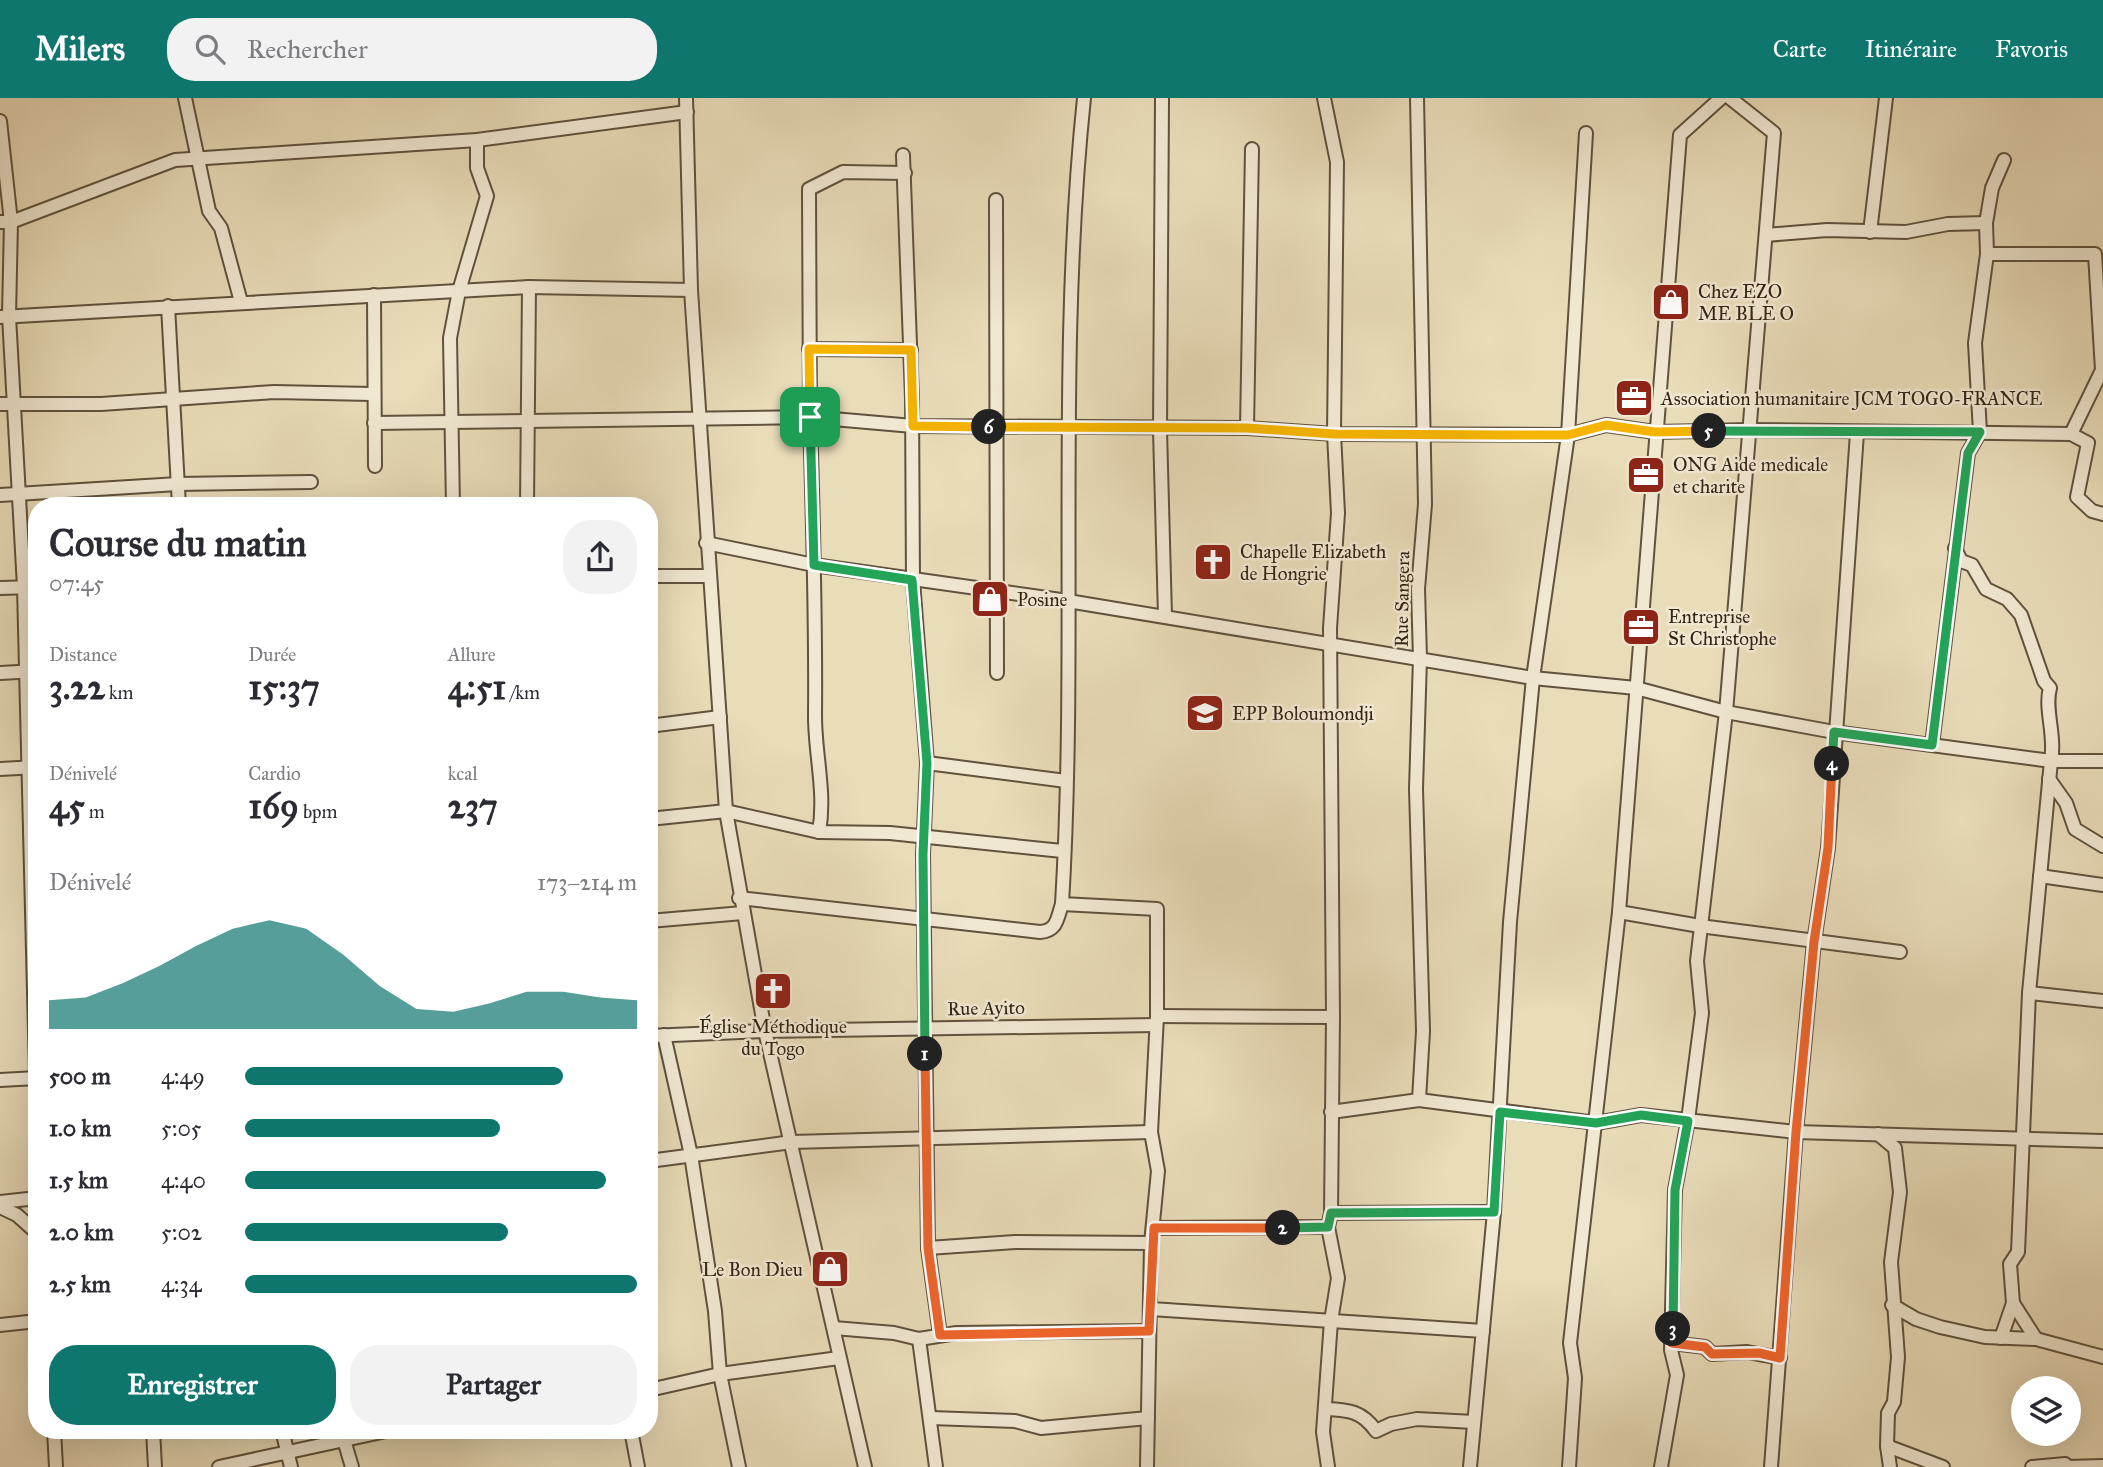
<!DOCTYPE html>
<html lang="fr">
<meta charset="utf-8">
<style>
body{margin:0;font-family:"IM FELL Great Primer",serif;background:#f2f2f3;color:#2b2b33;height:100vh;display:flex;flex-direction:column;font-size:26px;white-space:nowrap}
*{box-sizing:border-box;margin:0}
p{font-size:23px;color:#7c7c81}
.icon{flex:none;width:38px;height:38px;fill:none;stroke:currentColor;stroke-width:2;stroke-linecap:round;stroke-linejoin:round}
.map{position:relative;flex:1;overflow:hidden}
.details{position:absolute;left:28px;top:399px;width:630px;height:942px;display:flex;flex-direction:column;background:#fff;border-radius:28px;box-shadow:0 7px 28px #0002}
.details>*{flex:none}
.buttons{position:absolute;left:2011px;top:1278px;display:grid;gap:14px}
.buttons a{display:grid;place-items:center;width:70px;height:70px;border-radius:50%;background:#fff;box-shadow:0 7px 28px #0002;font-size:35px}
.pin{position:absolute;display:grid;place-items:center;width:60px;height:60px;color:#fff;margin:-30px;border-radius:14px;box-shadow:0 4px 10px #0006}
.km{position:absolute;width:35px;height:35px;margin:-18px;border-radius:50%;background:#222;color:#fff;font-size:19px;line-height:35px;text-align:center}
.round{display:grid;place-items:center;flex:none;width:74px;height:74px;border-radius:28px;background:#f2f2f3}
.head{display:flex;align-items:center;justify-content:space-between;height:119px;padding:0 21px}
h1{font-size:38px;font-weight:700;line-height:52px}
.stats{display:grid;grid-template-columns:repeat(3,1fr);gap:10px;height:119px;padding:7px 21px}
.stats div{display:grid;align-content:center}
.stats b{font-size:35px;font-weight:700}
.stats small{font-size:19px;font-weight:400}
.stats p{font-size:19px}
.chart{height:196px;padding:14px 21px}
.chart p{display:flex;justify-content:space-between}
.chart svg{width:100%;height:126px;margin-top:7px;fill:#0f766e;opacity:.7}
.cta{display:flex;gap:14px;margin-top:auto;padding:14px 21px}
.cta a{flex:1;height:80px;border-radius:28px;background:#0f766e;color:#fff;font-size:28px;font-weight:700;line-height:80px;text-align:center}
.cta a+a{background:#f2f2f3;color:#2b2b33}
ul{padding:0 21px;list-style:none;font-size:23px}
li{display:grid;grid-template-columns:112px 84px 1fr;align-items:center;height:52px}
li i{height:18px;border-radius:9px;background:#0f766e}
header{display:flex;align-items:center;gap:42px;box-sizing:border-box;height:98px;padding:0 35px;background:#0f766e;color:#fff}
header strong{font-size:33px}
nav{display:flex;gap:38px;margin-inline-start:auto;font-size:24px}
.search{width:490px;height:63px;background:#f2f2f3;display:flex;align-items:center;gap:18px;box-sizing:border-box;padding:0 24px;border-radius:28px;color:#7c7c81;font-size:26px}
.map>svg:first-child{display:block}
</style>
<header>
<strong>Milers</strong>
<div class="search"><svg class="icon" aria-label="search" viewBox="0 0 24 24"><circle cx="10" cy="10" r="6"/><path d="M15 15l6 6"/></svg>Rechercher</div>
<nav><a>Carte</a><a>Itinéraire</a><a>Favoris</a></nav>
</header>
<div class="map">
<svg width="2103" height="1369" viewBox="0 0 2103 1369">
<rect width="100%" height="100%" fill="#e9dcb9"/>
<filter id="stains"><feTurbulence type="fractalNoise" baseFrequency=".00286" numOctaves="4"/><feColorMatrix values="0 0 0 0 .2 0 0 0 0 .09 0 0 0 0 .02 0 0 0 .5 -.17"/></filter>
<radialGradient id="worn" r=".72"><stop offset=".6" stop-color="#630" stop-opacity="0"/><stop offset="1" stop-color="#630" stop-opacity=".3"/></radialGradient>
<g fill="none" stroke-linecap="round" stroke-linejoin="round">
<g stroke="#60523d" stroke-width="16">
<g id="minor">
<polyline points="185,0 209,113 221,130 241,204"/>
<polyline points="686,0 691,192 726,713 765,933 865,1369"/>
<path d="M1084 0C1056 268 1078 538 1062 806L1157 811V918L1151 1034 1158 1073 1151 1145 1147 1369"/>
<polyline points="1162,0 1160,332 1165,518"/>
<polyline points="1324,0 1337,64 1334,336 1338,415 1330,530 1333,919 1331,1115 1494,1114"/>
<polyline points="1417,0 1425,406 1418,491 1420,560 1416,691 1423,933 1419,1002"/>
<polyline points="0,23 11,124 9,218 24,489 37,1015"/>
<polyline points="903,57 912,300 913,483 927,665 923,756 928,1150 940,1237"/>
<polyline points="996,102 997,575"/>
<polyline points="0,124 11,124 175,62 477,42 687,14"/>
<polyline points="1870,134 1886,0"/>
<polyline points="1766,137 1827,132 1906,134 1948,126 1986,125"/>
<polyline points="529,189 691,192"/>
<polyline points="374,197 375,368"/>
<polyline points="168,208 179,408"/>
<polyline points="0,219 529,189 527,408"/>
<polyline points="809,251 911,252"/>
<polyline points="0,306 101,306 274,294 372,296"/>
<polyline points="374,325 810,319 809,91 843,74 905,75"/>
<polyline points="1247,330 1252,51"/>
<polyline points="2071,336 2088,345 2077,399 2092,413 2103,416"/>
<polyline points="0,397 178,386 311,384"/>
<polyline points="453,408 450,240 459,193 487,98 477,70 477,42"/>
<polyline points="706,445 814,467 1068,503 1533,580 1636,590 1726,614 1834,634 2051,663 2029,895 2018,1154 2010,1166 2013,1205 2001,1240"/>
<path d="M1955 450 1961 463 1972 467 1986 491 2007 501 2021 517 2044 583 2050 590C2044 611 2056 637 2051 663H2103"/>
<polyline points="649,478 709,478"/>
<polyline points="0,490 37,489"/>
<polyline points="0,575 37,573"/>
<polyline points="649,628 720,619"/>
<polyline points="1932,647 1968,355 1980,334 1975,245 1987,156 1986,125 1992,90 2004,62"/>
<polyline points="927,665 1066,683"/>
<polyline points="0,671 37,669"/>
<polyline points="2049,681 2066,705 2075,731 2103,748"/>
<polyline points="649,721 726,713 819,734 890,735 1062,753"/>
<path d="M819 734C826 695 815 657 815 618 816 518 813 419 810 319L913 328 1247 330 1334 336 1568 337 1606 327 1655 334 1750 332 2071 336 2102 272 2095 156H1987"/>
<polyline points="2040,778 2103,787"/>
<path d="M739 800 1040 834C1057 833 1057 821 1062 806"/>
<polyline points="1619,814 1700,828 1900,854"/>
<polyline points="649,823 743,815"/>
<polyline points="2029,895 2103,903"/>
<polyline points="1157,918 1333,919"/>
<polyline points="664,937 691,1057 715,1213 720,1276 739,1369"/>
<polyline points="649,938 765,933 1156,927"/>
<polyline points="0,982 37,980"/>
<polyline points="1331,1014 1419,1002 1596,1025 1641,1017 1796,1034 2103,1043"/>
<polyline points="1878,1036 1895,1050 1900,1094 1891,1164 1898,1259 1894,1304 1888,1315 1887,1348 1890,1369"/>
<polyline points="649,1063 792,1044 1151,1034"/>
<polyline points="0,1104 37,1100"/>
<polyline points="0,1109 17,1117 37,1135"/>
<polyline points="1154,1130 1328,1129"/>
<polyline points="928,1150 1015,1144 1151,1145"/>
<polyline points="2013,1205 2036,1241"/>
<polyline points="1892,1207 1916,1221 1940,1229 1985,1239 2036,1241 2103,1259"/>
<polyline points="1151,1211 1483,1233"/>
<polyline points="0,1227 37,1223"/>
<polyline points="834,1230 894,1235 919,1241 957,1235 1149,1233"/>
<polyline points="919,1241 936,1369"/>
<polyline points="1672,1245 1705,1249 1712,1256 1747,1254 1780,1260"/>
<polyline points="649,1292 720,1276 839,1260"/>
<path d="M1326 1311C1349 1312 1362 1313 1376 1333L1391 1326 1417 1321 1474 1324"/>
<polyline points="931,1320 1015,1323 1041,1330 1148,1320"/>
<polyline points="54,1332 56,1369"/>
<polyline points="153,1332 155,1369"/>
<polyline points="282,1332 291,1369"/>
<polyline points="631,1332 638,1369"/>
<polyline points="344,1342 352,1369"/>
<polyline points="1887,1348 1943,1369"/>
<polyline points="219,1369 391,1332"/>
<polyline points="1328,1369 1323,1334 1331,1223 1338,1180 1328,1129 1331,1115"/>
<polyline points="1470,1369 1494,1114 1510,824 1533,580 1568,337 1586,35"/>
<polyline points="1569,1369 1575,1280 1570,1245 1619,814 1680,37 1721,0"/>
<polyline points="1661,1369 1677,1277 1671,1252 1675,1092 1688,1022 1702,915 1697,863 1726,614 1774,35 1730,0"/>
<polyline points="1771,1369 1796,1034 1814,844 1828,750 1857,335"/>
<polyline points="2032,1369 2065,1366 2068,1369"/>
<polyline points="2067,1369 2103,1368"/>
</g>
</g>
<use href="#minor" stroke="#f1e8d2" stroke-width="12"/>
</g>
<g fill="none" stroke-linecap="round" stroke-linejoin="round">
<g stroke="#fff" stroke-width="14">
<polyline id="split-1" points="810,319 814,467 912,482 927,665 923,756 925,956"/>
</g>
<g stroke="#fff" stroke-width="14">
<polyline id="split-2" points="925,956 928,1150 940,1237 1149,1233 1154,1130 1283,1130"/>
</g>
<g stroke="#fff" stroke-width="14">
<polyline id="split-3" points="1283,1130 1328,1129 1331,1115 1494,1114 1500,1014 1596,1025 1641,1017 1688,1023 1675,1092 1673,1231"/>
</g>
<g stroke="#fff" stroke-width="14">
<polyline id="split-4" points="1673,1231 1672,1245 1705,1249 1712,1256 1759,1255 1780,1260 1796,1034 1814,844 1828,750 1832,666"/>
</g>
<g stroke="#fff" stroke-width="14">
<polyline id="split-5" points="1709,333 1980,334 1968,355 1932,647 1834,634 1832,666"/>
</g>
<g stroke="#fff" stroke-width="14">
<polyline id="split-6" points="989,329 1247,330 1334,336 1501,337 1568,337 1606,327 1655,334 1709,333"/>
</g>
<g stroke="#fff" stroke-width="14">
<polyline id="split-7" points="810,319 809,251 911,252 913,328 989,329"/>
</g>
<use href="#split-1" stroke="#22a559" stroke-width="9"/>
<use href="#split-2" stroke="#f0652b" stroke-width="9"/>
<use href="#split-3" stroke="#22a559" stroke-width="9"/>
<use href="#split-4" stroke="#f0652b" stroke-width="9"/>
<use href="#split-5" stroke="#22a559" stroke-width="9"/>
<use href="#split-6" stroke="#f5b400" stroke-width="9"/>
<use href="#split-7" stroke="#f5b400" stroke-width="9"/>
</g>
<defs>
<g id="shop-square" transform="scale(2.0125)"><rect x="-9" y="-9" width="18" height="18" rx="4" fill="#8f2418" stroke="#f1e8d2"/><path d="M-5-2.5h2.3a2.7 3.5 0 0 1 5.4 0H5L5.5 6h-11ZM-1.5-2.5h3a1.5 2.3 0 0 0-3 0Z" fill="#fff"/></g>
<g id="office-square" transform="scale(2.0125)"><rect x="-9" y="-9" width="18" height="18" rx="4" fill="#8f2418" stroke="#f1e8d2"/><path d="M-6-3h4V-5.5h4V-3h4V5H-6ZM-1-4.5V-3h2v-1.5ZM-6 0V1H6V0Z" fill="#fff"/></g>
<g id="church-square" transform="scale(2.0125)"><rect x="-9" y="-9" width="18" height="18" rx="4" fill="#8f2418" stroke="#f1e8d2"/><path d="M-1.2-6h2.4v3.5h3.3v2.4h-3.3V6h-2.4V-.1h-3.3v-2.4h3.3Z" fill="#fff"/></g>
<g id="school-square" transform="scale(2.0125)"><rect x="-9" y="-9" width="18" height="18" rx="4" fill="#8f2418" stroke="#f1e8d2"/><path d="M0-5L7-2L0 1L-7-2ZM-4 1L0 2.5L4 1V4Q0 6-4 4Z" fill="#fff"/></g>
</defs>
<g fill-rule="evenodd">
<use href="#shop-square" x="1671" y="204"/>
<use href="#office-square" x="1634" y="300"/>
<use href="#office-square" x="1646" y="377"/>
<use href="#church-square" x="1213" y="464"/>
<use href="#shop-square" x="990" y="501"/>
<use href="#office-square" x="1641" y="529"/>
<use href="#school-square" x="1205" y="615"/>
<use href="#church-square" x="773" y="893"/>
<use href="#shop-square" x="830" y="1171"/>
</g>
<g text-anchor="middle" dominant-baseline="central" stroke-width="5" stroke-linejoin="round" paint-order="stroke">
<g font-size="19" fill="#332414" stroke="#f1e8d2" text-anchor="start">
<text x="1698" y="193">Chez EZO<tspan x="1698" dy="22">ME BLE O</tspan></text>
<text x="1661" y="300">Association humanitaire JCM TOGO-FRANCE</text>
<text x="1673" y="366">ONG Aide medicale<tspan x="1673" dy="22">et charite</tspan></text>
<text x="1240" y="453">Chapelle Elizabeth<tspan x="1240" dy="22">de Hongrie</tspan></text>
<text x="1017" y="501">Posine</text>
<text x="1668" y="518">Entreprise<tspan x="1668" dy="22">St Christophe</tspan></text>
<text x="1232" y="615">EPP Boloumondji</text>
<text x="773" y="928" text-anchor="middle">Église Méthodique<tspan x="773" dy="22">du Togo</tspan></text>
<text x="803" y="1171" text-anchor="end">Le Bon Dieu</text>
</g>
<g font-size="19" fill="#332414" stroke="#f1e8d2">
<text transform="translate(1402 501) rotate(-89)">Rue Sangera</text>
<text transform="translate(986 910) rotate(-1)">Rue Ayito</text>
</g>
</g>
<rect width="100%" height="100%" filter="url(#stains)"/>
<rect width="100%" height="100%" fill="url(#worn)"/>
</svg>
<div class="buttons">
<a><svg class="icon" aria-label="layers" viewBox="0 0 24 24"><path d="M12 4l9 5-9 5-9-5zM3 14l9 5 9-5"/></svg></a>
</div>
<div class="pin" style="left:810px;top:319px;background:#1e9e55"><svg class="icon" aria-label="arrive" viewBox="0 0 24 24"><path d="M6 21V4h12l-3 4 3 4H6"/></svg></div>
<b class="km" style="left:925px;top:956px">1</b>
<b class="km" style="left:1283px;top:1130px">2</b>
<b class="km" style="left:1673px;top:1231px">3</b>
<b class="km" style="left:1832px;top:666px">4</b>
<b class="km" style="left:1709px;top:333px">5</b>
<b class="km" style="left:989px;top:329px">6</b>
<section class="details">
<div class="head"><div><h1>Course du matin</h1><p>07:45</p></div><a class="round"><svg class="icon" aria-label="share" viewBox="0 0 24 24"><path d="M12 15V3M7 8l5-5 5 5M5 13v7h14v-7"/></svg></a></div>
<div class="stats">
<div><p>Distance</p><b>3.22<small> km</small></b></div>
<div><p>Durée</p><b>15:37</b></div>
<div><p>Allure</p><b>4:51<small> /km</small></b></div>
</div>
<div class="stats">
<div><p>Dénivelé</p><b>45<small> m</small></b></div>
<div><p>Cardio</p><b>169<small> bpm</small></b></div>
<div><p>kcal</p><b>237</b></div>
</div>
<div class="chart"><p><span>Dénivelé</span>173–214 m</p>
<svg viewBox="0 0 160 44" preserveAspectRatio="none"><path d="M0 44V34L10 33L20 28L30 22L40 15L50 9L60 6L70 9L80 18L90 29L100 37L110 38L120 35L130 31L140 31L150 33L160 34V44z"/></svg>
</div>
<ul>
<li><b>500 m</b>4:49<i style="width:81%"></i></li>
<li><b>1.0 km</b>5:05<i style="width:65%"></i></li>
<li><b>1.5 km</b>4:40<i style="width:92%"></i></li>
<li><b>2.0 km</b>5:02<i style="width:67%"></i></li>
<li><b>2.5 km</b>4:34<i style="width:100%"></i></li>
</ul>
<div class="cta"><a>Enregistrer</a><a>Partager</a></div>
</section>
</div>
